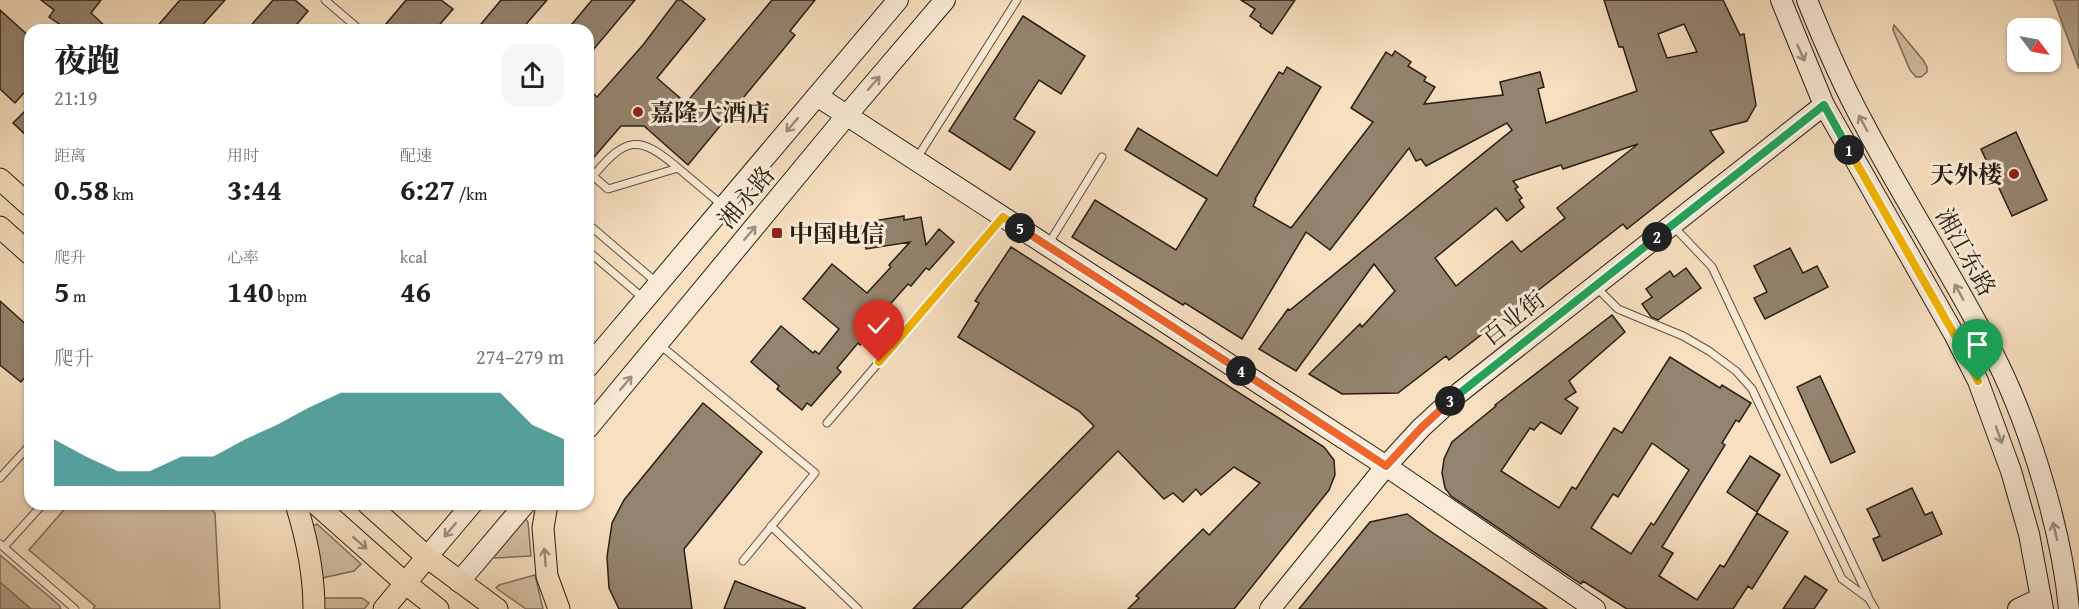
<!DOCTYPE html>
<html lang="zh">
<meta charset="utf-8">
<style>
body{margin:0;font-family:"Gentium Book Plus","Noto Serif SC",serif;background:#f6f6f6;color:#202124;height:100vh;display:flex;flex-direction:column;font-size:22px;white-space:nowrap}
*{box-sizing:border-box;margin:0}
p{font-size:20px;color:#757577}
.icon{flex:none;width:33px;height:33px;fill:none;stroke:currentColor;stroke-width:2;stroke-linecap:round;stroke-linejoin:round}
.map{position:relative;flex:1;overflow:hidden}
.side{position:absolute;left:24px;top:24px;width:570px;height:486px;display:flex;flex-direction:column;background:#fff;border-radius:18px;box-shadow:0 2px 4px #0004}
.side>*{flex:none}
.needle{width:39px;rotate:122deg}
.controls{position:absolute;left:2007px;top:18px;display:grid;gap:12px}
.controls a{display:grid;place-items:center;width:54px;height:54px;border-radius:12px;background:#fff;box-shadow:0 2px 4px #0004;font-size:30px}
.pin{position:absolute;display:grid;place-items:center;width:51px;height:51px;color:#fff;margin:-62px -26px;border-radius:50% 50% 50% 0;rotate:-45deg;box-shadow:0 0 6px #0007}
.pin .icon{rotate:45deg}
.km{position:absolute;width:30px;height:30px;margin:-15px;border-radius:50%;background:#222;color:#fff;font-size:16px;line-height:30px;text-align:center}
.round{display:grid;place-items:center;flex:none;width:63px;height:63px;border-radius:18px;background:#f6f6f6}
.headline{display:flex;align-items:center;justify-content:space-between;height:102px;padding:0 30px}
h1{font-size:33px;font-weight:800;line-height:45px}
.stats{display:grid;grid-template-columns:repeat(3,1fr);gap:9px;height:102px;padding:6px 30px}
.stats div{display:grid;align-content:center}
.stats b{font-size:30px;font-weight:800}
.stats small{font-size:16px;font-weight:400}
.stats p{font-size:16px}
.chart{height:168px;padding:12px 30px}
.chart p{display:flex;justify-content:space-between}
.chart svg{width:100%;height:108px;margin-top:6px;fill:#0f766e;opacity:.7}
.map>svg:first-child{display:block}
</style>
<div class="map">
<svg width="2079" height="609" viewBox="0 0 2079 609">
<rect width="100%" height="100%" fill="#f7dfbf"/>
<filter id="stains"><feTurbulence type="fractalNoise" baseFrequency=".00333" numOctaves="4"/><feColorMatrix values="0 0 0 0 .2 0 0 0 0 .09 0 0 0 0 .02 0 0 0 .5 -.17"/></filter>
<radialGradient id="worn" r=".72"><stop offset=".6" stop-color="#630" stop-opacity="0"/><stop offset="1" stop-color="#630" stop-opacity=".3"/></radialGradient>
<g fill="#d4bea2" stroke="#7e6e5c" stroke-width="1.5">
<polygon points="1894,25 1923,60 1927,67 1927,72 1921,77 1916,77 1910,70 1893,30"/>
<polygon points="69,504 206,504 215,513 220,609 93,609 95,606 29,550"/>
<polygon points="525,518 528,522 531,556 495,558 491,555"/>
<polygon points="317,524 361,564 354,571 322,578 313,526"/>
<polygon points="0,555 59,605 61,609 0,609"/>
<polygon points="535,575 543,609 526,609 496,588 499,585"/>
<polygon points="323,598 362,598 369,603 364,609 323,609"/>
</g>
<g fill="#b19e86" stroke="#7a6b59" stroke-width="1.5">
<polygon points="2053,0 2079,0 2079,69 2054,1"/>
<polygon points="0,582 31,609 0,609"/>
</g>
<g fill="#94836e" stroke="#281f16" stroke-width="1.5" fill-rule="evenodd">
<polygon points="41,0 101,0 91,13 109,30 68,30 49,17 54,10"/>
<polygon points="180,0 225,0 198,30 154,30"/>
<polygon points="273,0 295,0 308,11 292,30 247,30"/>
<polygon points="406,0 441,0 453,9 435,30 393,30 386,24"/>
<polygon points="501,0 547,0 521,30 476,30"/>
<polygon points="592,0 635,0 588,56 588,30 567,30"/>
<polygon points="677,0 681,0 705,19 657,78 686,103 772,0 815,0 790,31 795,35 688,165 644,126 621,126 588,164 588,89 597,97 643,45"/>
<polygon points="1241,0 1295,0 1272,34 1260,26 1261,24 1250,16 1255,9"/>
<path d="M1604 0H1723L1740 35 1744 34 1756 105 1747 121 1710 131 1724 152 1627 229 1623 224 1449 360 1446 356 1398 393 1342 394 1309 374 1360 324 1362 327 1395 291 1374 264 1296 371 1259 349 1288 309 1290 310 1512 130 1507 123 1426 166 1421 159 1416 161 1409 148 1330 250 1306 232 1242 339 1185 303 1183 305 1072 237 1095 200 1176 250 1207 199 1125 150 1138 128 1217 176 1279 72 1283 74 1287 67 1321 87 1255 199 1256 200 1253 206 1291 228 1373 122 1351 108 1386 52 1392 56 1395 51 1411 62 1408 66 1426 77 1424 81 1435 87 1424 104 1503 95 1500 82 1540 72 1544 87 1538 89 1546 123 1637 91 1623 47H1619ZM1684 24 1697 52 1667 58 1658 34ZM1638 144 1557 208 1565 218 1521 252 1512 241 1456 286 1435 258 1496 208 1507 221 1524 207 1519 200 1522 198 1515 189 1518 187 1513 181 1561 165 1563 169Z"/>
<polygon points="0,10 30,37 30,86 15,103 0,89"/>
<polygon points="1023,16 1085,56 1061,94 1039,80 1014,119 1035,132 1010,170 949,131"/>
<polygon points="30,106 30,139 13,123"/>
<polygon points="2016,132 2047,200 2012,216 1981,149"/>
<polygon points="904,216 904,220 921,217 926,245 939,229 954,242 929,270 926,268 911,286 908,284 885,310 888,313 860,345 858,343 837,368 841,372 831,383 811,406 807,403 802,410 777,389 779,386 751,362 781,326 813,353 815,351 819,354 839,329 803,299 832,264 867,293 891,267 889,265 910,242 866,249 864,241 858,242 856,227 880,224 879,220"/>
<polygon points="1011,247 1324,447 1334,460 1335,475 1329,490 1234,609 1128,609 1139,598 1136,596 1203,529 1209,535 1260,483 1234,467 1201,495 1196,489 1183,502 1173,493 1164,499 1118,451 961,609 913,609 1094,426 1079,411 958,337 979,303 975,301"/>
<polygon points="1790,248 1803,273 1817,266 1828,287 1765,319 1754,298 1767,292 1754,266"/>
<polygon points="1686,268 1701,288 1658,320 1651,317 1642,304 1652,297 1646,289 1670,271 1674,277"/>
<polygon points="0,301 30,328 30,371 21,382 0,365"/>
<path d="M1612 315 1625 332 1569 381 1576 392 1565 399 1578 408 1561 434 1541 422 1534 430 1530 428 1501 471 1559 508 1572 487 1576 489 1614 428 1622 433 1670 357 1720 388 1722 385 1751 403 1739 422 1736 420 1722 443 1725 445 1662 547 1673 553 1659 576 1697 600 1720 565 1724 567 1757 513 1788 532 1752 589 1748 586 1733 609H1627L1583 581 1581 584 1451 496 1445 488 1442 473 1444 459 1452 442 1496 406 1495 405ZM1652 443 1689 470 1654 525 1651 523 1631 554 1591 528 1613 494 1618 497Z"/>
<polygon points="1820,376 1855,452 1831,463 1797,387"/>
<polygon points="703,403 762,452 684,549 692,609 619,609 609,588 607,557 612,523 624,500"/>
<polygon points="1750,456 1780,475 1757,512 1727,492"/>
<polygon points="1912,488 1925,515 1932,512 1942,534 1883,561 1873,539 1880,536 1867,509"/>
<polygon points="1407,514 1433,533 1547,609 1299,609 1370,522"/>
<polygon points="1805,576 1827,590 1814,609 1783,609"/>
<polygon points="735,581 805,608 805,609 724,609"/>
</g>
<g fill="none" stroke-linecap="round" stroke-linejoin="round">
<g stroke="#5c4f40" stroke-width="9">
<g id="lane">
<polyline points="325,0 360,30"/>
<polyline points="917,158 1017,0"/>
<path d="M678 168C638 134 626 137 593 176L608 189 678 168 722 205"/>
<polyline points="588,224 656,282"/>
<polyline points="1673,226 1712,267 1868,596"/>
<polyline points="1049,243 1102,157"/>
<polyline points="588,251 643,298"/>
<polyline points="1596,287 1618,309 1683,336 1709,351 1736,371 1752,389 1842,579 1869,599 1875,609"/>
<polyline points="660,345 815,473 743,561"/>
<polyline points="827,423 1001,219"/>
<polyline points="0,478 30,445"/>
<polyline points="771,526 858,609"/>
<polyline points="0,544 75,609"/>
<polyline points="4,547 43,504"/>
</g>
</g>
<g stroke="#281f16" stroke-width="22">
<g id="secondary">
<polyline points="1781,0 1824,105 1954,334 1978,381 2011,471 2029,534 2043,609"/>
<path d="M1807 0C1824 42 1842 84 1864 124 1906 204 1956 280 1997 361 2031 430 2062 532 2069 609"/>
<polyline points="817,96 1386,466 1595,609"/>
<polyline points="588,367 898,0"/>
<polyline points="588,428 847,115 945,0"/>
<polyline points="427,557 472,504"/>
<polyline points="459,582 525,504"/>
<polyline points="1270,609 1386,466 1421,428 1459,393 1824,105"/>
<polyline points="2018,609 2041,598"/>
</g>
</g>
<g stroke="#281f16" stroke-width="23">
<g id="primary">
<polyline points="0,179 30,206"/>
<polyline points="0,227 30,254"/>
<path d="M296 504C307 539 314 573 314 609"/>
<polyline points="316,504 405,583 438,609"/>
<polyline points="368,504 427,557 497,609"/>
<polyline points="547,504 543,528 547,576 559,609"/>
<polyline points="384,609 427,557"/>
</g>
</g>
<use href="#lane" stroke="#faead5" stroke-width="7"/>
<use href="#secondary" stroke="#faead5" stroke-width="20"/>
<use href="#primary" stroke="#f7dfbf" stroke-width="21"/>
</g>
<defs><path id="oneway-shaft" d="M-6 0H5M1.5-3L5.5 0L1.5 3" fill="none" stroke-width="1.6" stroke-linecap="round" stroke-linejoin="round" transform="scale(1.5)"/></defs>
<g stroke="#9c8f7f">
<use href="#oneway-shaft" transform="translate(1801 53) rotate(66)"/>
<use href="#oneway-shaft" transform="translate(874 83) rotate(-49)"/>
<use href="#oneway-shaft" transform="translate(1863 123) rotate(-118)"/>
<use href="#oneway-shaft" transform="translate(792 125) rotate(130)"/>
<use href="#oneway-shaft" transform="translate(750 233) rotate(-50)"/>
<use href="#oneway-shaft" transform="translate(1959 292) rotate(-119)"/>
<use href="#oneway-shaft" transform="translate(626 383) rotate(-50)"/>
<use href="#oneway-shaft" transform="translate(1999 435) rotate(71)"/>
<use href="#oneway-shaft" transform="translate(450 530) rotate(130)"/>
<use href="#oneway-shaft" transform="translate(2055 531) rotate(-103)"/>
</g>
<g stroke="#9a8973">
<use href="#oneway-shaft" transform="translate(360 543) rotate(41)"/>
<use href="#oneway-shaft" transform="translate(545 557) rotate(-94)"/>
</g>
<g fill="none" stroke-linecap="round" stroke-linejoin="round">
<g stroke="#fff" stroke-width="12">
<polyline id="split-1" points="1849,150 1954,334 1978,381"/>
</g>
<g stroke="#fff" stroke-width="12">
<polyline id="split-2" points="1657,237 1824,105 1849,150"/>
</g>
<g stroke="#fff" stroke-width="12">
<polyline id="split-3" points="1450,401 1657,237"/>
</g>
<g stroke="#fff" stroke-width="12">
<polyline id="split-4" points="1241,371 1386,466 1421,428 1450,401"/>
</g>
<g stroke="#fff" stroke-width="12">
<polyline id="split-5" points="1020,228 1241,371"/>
</g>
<g stroke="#fff" stroke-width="12">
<polyline id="split-6" points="879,362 1003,217 1020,228"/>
</g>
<use href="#split-1" stroke="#f5b400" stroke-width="8"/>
<use href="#split-2" stroke="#22a559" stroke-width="8"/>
<use href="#split-3" stroke="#22a559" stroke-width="8"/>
<use href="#split-4" stroke="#f0652b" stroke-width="8"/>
<use href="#split-5" stroke="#f0652b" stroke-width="8"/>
<use href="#split-6" stroke="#f5b400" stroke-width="8"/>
</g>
<g fill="#8f2418" stroke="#faead5" stroke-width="2">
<circle cx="638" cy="112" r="6"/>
<circle cx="2014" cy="174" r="6"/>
<rect x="771" y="227" width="12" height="12" rx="3"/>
</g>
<g text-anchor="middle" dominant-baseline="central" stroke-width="6" stroke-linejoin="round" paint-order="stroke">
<g font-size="24" font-weight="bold" fill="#281f16" stroke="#faead5" text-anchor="start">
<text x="650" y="112">嘉隆大酒店</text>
<text x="2002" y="174" text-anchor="end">天外楼</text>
<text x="789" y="233">中国电信</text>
</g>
<g font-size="24" fill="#281f16" stroke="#faead5">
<text transform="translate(746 197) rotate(-50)">湘永路</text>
<text transform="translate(1966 252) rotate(61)">湘江东路</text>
<text transform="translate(1513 318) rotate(-38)">百业街</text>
</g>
</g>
<rect width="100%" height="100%" filter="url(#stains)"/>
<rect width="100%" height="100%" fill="url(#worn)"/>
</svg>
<div class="controls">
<a><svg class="needle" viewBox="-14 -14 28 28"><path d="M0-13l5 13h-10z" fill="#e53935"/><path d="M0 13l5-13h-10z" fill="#757577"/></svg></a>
</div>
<div class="pin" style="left:1978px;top:381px;background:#1e9e55"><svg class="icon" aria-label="arrive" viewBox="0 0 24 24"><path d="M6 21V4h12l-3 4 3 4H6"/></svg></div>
<div class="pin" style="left:879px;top:362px;background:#d93025"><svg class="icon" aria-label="check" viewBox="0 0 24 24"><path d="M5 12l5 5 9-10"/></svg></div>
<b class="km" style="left:1849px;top:150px">1</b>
<b class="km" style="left:1657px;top:237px">2</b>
<b class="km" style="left:1450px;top:401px">3</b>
<b class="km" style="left:1241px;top:371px">4</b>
<b class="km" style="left:1020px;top:228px">5</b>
<section class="side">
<div class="headline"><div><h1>夜跑</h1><p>21:19</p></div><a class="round"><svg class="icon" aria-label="share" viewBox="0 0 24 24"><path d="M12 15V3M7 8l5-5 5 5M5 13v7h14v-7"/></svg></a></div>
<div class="stats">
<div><p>距离</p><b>0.58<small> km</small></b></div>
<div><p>用时</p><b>3:44</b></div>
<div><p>配速</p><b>6:27<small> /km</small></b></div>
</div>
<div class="stats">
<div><p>爬升</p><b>5<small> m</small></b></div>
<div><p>心率</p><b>140<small> bpm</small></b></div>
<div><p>kcal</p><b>46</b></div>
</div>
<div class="chart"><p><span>爬升</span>274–279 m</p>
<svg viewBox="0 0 160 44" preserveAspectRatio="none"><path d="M0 44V25L10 32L20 38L30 38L40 32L50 32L60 25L70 19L80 12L90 6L100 6L110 6L120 6L130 6L140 6L150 19L160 25V44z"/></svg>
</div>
</section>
</div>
